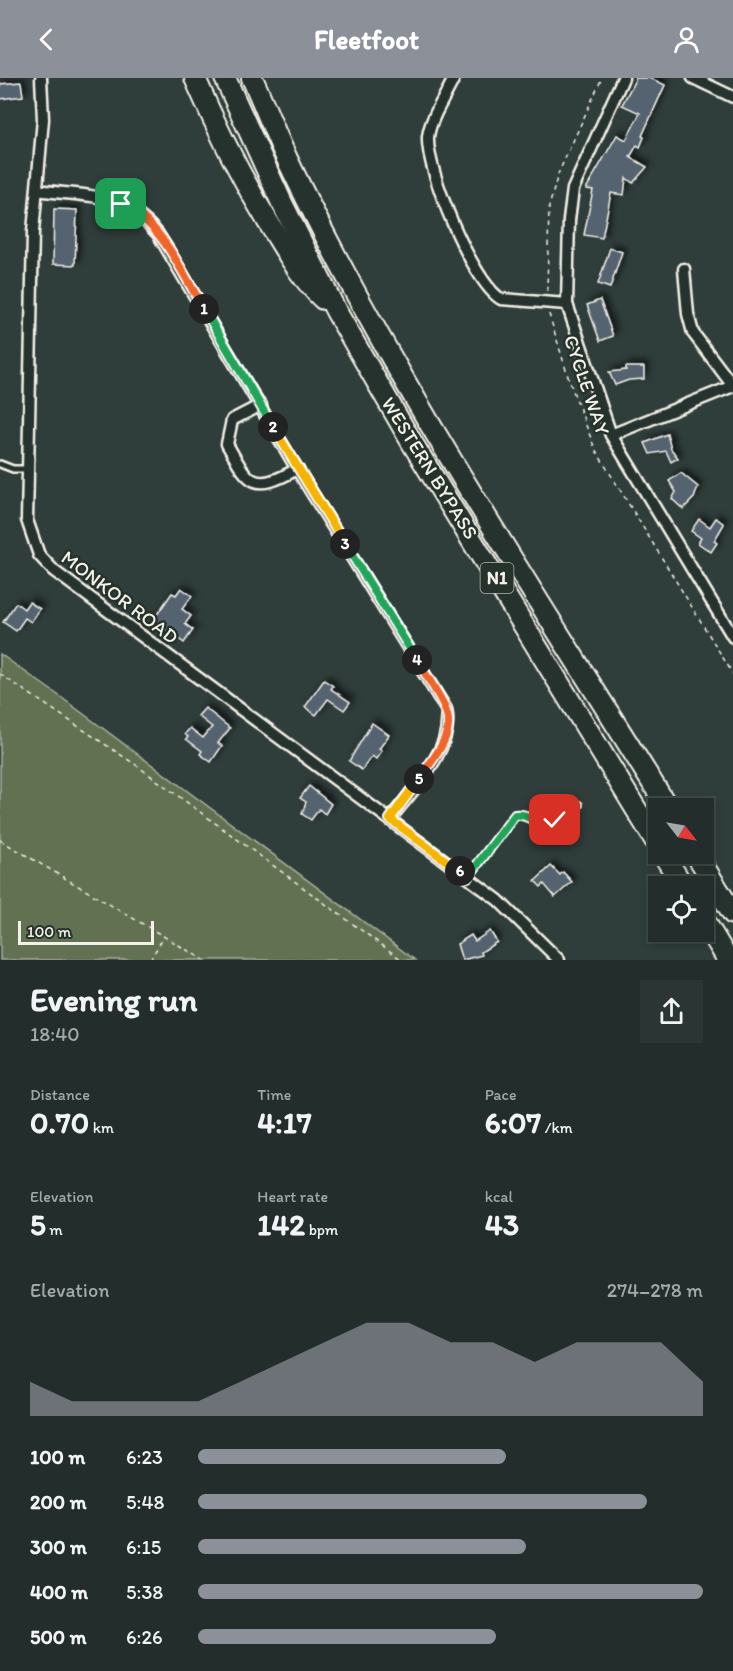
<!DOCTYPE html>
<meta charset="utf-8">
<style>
body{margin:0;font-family:Itim,sans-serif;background:#2b3634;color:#f1f3f6;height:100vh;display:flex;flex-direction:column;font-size:22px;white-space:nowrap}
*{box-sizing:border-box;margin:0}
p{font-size:20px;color:#a3a8a9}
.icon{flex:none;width:33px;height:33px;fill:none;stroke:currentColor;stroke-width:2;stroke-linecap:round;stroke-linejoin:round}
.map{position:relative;height:882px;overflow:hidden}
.sheet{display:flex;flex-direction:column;background:#232e2c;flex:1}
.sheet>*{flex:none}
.needle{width:39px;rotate:121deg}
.tools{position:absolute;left:648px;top:720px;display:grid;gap:12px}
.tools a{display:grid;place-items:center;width:66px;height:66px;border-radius:0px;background:#232e2c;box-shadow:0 3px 9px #0003,0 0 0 2px #404a48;font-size:30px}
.scale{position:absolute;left:18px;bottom:15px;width:136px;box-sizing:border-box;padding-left:6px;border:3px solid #f4f1e8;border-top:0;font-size:16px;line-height:21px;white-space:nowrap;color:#f4f1e8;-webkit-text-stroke:4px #26332d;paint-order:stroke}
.pin{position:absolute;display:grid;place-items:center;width:51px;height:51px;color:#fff;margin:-26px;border-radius:12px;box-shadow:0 3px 9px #0006}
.km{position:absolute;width:30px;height:30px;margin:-15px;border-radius:50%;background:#222;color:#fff;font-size:16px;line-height:30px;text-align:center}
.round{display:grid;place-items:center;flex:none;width:63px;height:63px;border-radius:0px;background:#2b3634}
.summary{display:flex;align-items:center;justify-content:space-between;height:102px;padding:0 30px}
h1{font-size:33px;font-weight:700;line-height:45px}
.stats{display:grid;grid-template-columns:repeat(3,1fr);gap:9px;height:102px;padding:6px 30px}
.stats div{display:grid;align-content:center}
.stats b{font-size:30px;font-weight:700}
.stats small{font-size:16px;font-weight:400}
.stats p{font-size:16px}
.chart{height:168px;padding:12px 30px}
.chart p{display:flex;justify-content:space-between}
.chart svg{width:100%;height:108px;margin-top:6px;fill:#8c9099;opacity:.7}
ul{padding:0 30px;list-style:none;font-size:20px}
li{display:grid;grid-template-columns:96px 72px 1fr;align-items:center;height:45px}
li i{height:15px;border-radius:8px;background:#8c9099}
header{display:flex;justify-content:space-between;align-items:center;height:78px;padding:0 30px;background:#8c9099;color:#fff;font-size:27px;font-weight:700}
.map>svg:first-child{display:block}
</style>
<header><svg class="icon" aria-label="back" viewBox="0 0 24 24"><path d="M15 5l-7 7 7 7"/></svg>Fleetfoot<svg class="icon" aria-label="person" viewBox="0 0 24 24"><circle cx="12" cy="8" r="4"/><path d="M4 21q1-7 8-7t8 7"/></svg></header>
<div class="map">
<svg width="733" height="882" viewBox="0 0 733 882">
<defs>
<filter id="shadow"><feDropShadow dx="4" dy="-4" stdDeviation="3" flood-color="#0009"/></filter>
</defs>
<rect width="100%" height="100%" fill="#2f3d3b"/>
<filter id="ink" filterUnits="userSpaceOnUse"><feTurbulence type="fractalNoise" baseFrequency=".0167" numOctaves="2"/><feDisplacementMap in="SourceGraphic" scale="12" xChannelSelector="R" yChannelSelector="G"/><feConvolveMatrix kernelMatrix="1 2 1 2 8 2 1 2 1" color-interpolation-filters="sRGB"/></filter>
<g filter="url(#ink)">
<polygon fill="#637152" stroke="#acb19d" stroke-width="1.5" points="0,576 58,617 415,882 0,882"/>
<g fill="#546471" stroke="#f4f1e8" stroke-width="1.5" filter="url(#shadow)">
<polygon points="636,0 650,0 665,7 642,58 644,59 640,69 637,67 630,79 647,89 633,105 626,100 624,117 611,115 602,160 584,157 593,112 586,111 617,57 626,62 640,35 622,27"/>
<polygon points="21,4 23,18 0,21 0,6"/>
<polygon points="54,131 77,132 75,187 53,186"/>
<polygon points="610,170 622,174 610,210 598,206"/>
<polygon points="600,222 613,258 600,263 587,227"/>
<polygon points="626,289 644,289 644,301 629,302 615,307 609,294 626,292"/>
<polygon points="667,356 671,371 678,380 671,384 666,373 650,376 645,365"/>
<polygon points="681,395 698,409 694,420 683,431 672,421 676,414 669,403"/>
<polygon points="716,440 724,446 714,463 717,465 711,474 698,465 701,460 691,453 699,441 710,449"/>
<polygon points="181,510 192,518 182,531 191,538 185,546 193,552 184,565 153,542 172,515 176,517"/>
<polygon points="29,524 40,531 31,544 25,540 16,553 3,544 16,525 24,531"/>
<polygon points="324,602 333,608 331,611 350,624 344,632 328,621 316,637 305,629"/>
<polygon points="205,630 230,650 218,665 222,668 211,684 200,676 202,673 186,661 188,659 185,656 190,650 203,660 212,649 198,638"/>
<polygon points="372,645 389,657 379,671 382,673 376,681 372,678 362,692 349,683"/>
<polygon points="309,708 331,726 325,736 319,731 311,742 302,736 306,724 300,720"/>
<polygon points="551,788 560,797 563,794 572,804 555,819 544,806 541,809 535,803"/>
<polygon points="490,853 497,864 481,874 482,877 462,882 457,866 471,857 475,863"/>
</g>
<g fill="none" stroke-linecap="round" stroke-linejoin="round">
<g stroke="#f4f1e8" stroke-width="10">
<g id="lane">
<polyline points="0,386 13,391 28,391"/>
<path d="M468 799 515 737C525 735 529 742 538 745 552 749 568 734 579 727"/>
</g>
</g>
<g stroke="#f4f1e8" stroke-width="15">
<g id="street">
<polyline points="41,0 43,41 33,154 27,442 39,477 54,493 498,822 559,882"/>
<path d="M454 0C446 18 430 40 428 59 426 92 473 205 501 221L567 226"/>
<polyline points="623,0 573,111 569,142 567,226 611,357 733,559"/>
<polyline points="693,0 733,19"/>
<path d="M37 112C89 119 121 113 158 156L297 391 446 631C455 671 413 711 390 741"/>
<polyline points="684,191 688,236 693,255 733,308"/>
<path d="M261 327 232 342 227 366C249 405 253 416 297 391"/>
<polyline points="611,357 733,308"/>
</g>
</g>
<g stroke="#f4f1e8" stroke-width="24">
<g id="highway">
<path d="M195 0C218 54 245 107 276 157 290 180 303 202 323 221"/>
<polyline points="225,0 281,123 336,233 411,363 658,767"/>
<path d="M252 0C265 28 275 56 288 83 396 309 537 518 668 730"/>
<polyline points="663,776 683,808"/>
<polyline points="696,776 733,836"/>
<polyline points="704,842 728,882"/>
</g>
</g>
<g stroke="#f4f1e8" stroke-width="1.5" stroke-dasharray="4.5 4.5" stroke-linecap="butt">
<polyline points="547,213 549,129 558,96 602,0"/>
<polyline points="549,236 570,305 595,371 733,596"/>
<polyline points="0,596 136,687 402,882"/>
<polyline points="0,762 204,882"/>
<polyline points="150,882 164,858"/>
</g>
<use href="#lane" stroke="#26332d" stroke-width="5"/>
<use href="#street" stroke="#26332d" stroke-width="10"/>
<use href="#highway" stroke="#26332d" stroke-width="20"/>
</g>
</g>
<g fill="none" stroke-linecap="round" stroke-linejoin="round" filter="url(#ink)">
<g stroke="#fff" stroke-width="12">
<path id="split-1" d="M121 126C162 144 182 195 204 231"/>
</g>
<g stroke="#fff" stroke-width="12">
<polyline id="split-2" points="204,231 273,349"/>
</g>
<g stroke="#fff" stroke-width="12">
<polyline id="split-3" points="273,349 345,466"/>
</g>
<g stroke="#fff" stroke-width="12">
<polyline id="split-4" points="345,466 417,582"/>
</g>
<g stroke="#fff" stroke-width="12">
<path id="split-5" d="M417 582C453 642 463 642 419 701"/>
</g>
<g stroke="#fff" stroke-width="12">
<polyline id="split-6" points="419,701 390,741 460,793"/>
</g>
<g stroke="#fff" stroke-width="12">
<path id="split-7" d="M460 793 468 799 515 737C530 734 535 750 555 742"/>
</g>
<use href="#split-1" stroke="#f0652b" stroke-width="8"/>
<use href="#split-2" stroke="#22a559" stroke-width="8"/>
<use href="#split-3" stroke="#f5b400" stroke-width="8"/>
<use href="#split-4" stroke="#22a559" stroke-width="8"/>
<use href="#split-5" stroke="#f0652b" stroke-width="8"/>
<use href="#split-6" stroke="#f5b400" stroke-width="8"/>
<use href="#split-7" stroke="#22a559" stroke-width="8"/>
</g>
<g text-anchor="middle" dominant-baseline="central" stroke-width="5" stroke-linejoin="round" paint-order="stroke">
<rect fill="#26332d" stroke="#b6b8b0" stroke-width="1.5" x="480.5" y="485" width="33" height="30" rx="4.5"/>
<g font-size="18" font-weight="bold" fill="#f4f1e8">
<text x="497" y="500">N1</text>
</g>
<g font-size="20" fill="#f4f1e8" stroke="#26332d">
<text transform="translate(587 307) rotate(71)">CYCLE WAY</text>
<text transform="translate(430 390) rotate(58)">WESTERN BYPASS</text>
<text transform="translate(120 519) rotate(37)">MONKOR ROAD</text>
</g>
</g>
</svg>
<div class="tools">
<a><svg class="needle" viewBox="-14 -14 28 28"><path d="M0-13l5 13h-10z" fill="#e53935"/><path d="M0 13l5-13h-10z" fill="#a3a8a9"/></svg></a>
<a><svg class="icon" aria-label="locate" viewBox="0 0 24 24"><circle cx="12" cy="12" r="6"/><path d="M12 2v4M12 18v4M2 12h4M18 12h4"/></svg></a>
</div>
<div class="scale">100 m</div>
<div class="pin" style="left:121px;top:126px;background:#1e9e55"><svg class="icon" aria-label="arrive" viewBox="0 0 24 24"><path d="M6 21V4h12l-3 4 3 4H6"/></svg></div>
<div class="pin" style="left:555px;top:742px;background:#d93025"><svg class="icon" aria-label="check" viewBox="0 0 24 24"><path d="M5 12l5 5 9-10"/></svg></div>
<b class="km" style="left:204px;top:231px">1</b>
<b class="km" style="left:273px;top:349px">2</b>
<b class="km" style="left:345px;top:466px">3</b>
<b class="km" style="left:417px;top:582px">4</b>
<b class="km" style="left:419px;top:701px">5</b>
<b class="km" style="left:460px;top:793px">6</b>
</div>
<section class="sheet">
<div class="summary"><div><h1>Evening run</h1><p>18:40</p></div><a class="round"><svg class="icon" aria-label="share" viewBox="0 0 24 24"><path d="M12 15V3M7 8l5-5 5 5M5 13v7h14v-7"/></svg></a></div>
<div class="stats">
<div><p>Distance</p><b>0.70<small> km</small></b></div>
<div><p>Time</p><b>4:17</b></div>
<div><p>Pace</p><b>6:07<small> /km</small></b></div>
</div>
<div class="stats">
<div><p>Elevation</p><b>5<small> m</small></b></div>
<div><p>Heart rate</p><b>142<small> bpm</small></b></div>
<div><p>kcal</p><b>43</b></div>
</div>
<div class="chart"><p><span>Elevation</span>274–278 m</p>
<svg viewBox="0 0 160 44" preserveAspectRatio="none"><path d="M0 44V30L10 38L20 38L30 38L40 38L50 30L60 22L70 14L80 6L90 6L100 14L110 14L120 22L130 14L140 14L150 14L160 30V44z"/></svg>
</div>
<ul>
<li><b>100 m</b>6:23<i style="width:61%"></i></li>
<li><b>200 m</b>5:48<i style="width:89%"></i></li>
<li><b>300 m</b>6:15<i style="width:65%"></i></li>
<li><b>400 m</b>5:38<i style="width:100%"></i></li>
<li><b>500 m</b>6:26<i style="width:59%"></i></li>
</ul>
</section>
